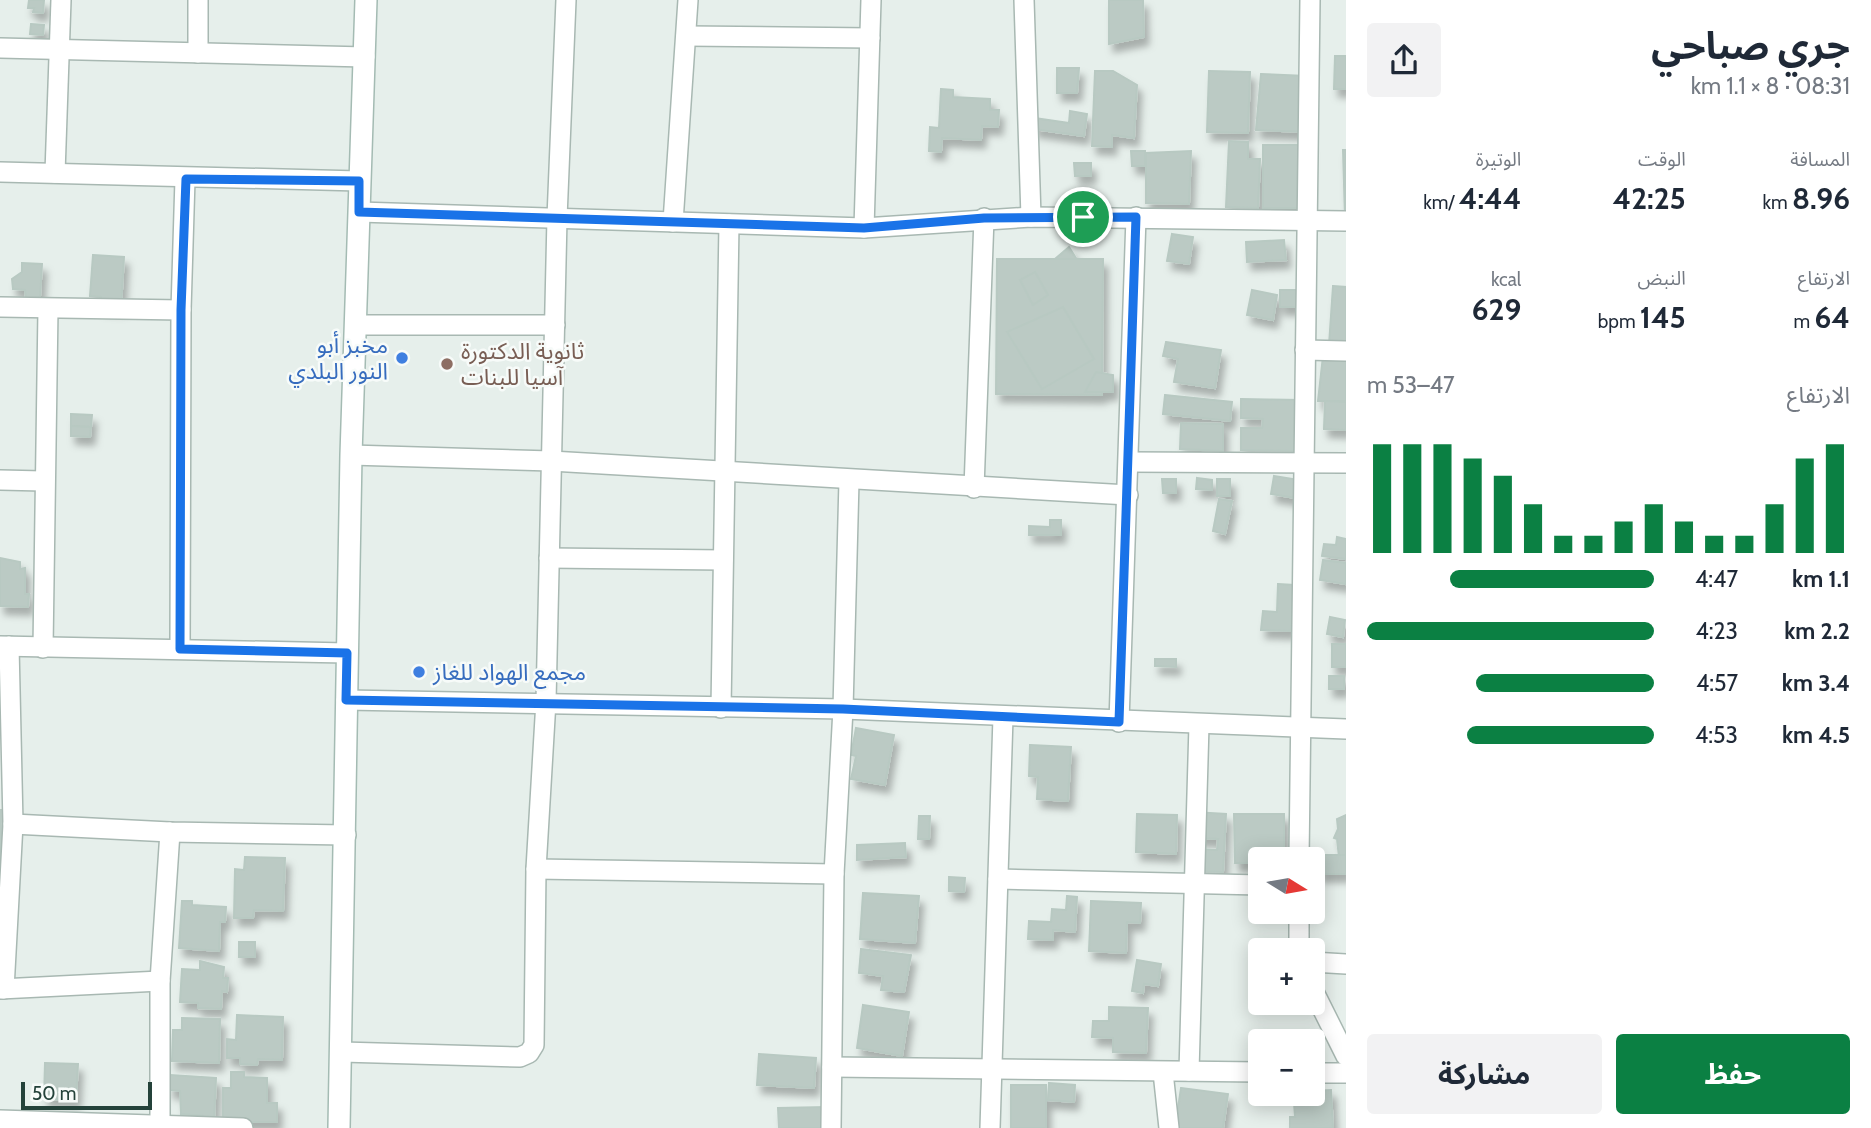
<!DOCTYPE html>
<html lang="ar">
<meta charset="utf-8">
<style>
body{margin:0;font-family:Cabin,"Noto Sans Arabic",sans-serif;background:#f2f2f3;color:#1f2937;direction:rtl;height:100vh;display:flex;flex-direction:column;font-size:26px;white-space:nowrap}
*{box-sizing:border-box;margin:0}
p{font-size:23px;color:#747a83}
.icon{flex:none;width:38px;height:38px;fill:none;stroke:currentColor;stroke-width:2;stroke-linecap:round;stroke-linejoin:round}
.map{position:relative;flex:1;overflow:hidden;direction:ltr}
.panel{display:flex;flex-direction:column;background:#fff;width:525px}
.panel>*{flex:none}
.needle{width:46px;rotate:101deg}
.tools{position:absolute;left:1248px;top:847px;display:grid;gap:14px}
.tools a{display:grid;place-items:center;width:77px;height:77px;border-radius:7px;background:#fff;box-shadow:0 4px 18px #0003;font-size:35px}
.scale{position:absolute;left:21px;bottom:18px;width:131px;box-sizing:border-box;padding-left:7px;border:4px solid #24423a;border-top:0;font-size:19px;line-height:24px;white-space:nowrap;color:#24423a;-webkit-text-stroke:5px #f7fbf9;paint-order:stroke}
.pin{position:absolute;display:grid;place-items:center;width:60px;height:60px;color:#fff;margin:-30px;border:4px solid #fff;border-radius:50%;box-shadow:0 2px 7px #0007}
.round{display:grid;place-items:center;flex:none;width:74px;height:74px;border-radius:7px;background:#f2f2f3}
.head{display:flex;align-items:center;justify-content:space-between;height:119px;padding:0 21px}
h1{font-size:38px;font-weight:700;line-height:52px}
.figures{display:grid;grid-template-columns:repeat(3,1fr);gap:10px;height:119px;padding:7px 21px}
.figures div{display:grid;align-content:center}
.figures b{font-size:30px;font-weight:700}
.figures small{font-size:19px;font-weight:400}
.figures p{font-size:19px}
.chart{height:196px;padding:14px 21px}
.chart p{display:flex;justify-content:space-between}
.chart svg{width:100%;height:126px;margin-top:7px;stroke:#0b8043;stroke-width:6}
.button{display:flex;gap:14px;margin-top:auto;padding:14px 21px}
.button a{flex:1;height:80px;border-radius:7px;background:#0b8043;color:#fff;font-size:28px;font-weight:700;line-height:80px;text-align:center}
.button a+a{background:#f2f2f3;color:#1f2937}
ul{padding:0 21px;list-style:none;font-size:23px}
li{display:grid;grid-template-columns:112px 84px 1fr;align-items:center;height:52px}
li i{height:18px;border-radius:9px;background:#0b8043}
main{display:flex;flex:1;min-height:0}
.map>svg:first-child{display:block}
</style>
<main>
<section class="panel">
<div class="head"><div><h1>جري صباحي</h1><p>08:31 · 8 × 1.1 km</p></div><a class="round"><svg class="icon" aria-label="share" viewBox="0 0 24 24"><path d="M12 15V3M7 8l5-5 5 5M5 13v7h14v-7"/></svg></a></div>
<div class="figures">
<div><p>المسافة</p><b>8.96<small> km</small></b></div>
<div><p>الوقت</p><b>42:25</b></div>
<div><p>الوتيرة</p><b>4:44<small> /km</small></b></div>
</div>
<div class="figures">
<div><p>الارتفاع</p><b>64<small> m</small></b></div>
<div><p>النبض</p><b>145<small> bpm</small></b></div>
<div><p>kcal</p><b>629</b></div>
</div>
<div class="chart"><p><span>الارتفاع</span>47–53 m</p>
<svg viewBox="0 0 160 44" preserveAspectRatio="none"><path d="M5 44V6M15 44V6M25 44V6M35 44V11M45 44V17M55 44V27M65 44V38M75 44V38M85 44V33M95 44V27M105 44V33M115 44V38M125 44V38M135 44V27M145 44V11M155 44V6"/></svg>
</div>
<ul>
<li><b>1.1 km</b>4:47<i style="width:71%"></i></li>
<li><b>2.2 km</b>4:23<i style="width:100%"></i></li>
<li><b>3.4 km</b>4:57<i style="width:62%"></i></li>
<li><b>4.5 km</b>4:53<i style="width:65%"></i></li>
</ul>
<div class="button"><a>حفظ</a><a>مشاركة</a></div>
</section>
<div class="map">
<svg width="1346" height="1128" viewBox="0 0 1346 1128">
<defs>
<filter id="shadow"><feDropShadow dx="4.5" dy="8" stdDeviation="3.5" flood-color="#0004"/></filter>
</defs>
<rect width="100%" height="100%" fill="#e6efeb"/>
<g fill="#bbcac4" stroke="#b8c9c2" stroke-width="2" filter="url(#shadow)">
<polygon points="29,0 44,0 43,13 33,12 34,8 28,8"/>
<polygon points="1109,0 1143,0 1144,37 1109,44"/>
<polygon points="31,24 44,25 43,35 30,34"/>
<polygon points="1335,56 1346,56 1346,89 1334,89"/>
<polygon points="1057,68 1079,68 1077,93 1057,93"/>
<polygon points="1095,71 1113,71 1137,85 1134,138 1112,135 1112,147 1092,146"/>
<polygon points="1209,71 1250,72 1248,133 1207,132"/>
<polygon points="1261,74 1306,76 1305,132 1256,130"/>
<polygon points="941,89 953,90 953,97 990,99 990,110 999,110 998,127 982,126 981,140 942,138 941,152 929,151 930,127 939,128"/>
<polygon points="1070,111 1087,114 1084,136 1033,129 1034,118 1069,123"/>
<polygon points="1229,141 1248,142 1248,159 1260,159 1258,208 1226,207"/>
<polygon points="1263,145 1307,145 1306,208 1263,208"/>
<polygon points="1343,150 1346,150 1345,218"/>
<polygon points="1131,151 1145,151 1145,166 1132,166"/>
<polygon points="1191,151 1189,204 1146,203 1146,153"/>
<polygon points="1074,163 1091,163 1091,176 1075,176"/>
<polygon points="1172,234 1193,237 1189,264 1167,261"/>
<polygon points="1284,240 1286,260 1247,262 1246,242"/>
<polygon points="1069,247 1086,274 1071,282 1055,259"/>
<polygon points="93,255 124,257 121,307 101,306 101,297 90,296"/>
<polygon points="997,259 1103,259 1102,395 996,394"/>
<polygon points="22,263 42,264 40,297 26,300 25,290 13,289 12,279 22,272"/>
<polygon points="1035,272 1048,295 1033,305 1020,280"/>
<polygon points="1333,286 1346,287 1346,345 1329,345"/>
<polygon points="1252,290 1277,295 1273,320 1247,315"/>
<rect x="1280" y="290" width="18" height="17"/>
<polygon points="1063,307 1094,359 1042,389 1007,332"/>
<polygon points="1166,342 1221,350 1215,388 1174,382 1178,359 1163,356"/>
<polygon points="1323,356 1346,357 1346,401 1318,401"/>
<polygon points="1096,372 1113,375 1113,392 1085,392"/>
<polygon points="1165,395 1232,402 1230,421 1163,414"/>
<polygon points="1241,399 1301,400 1300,451 1241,450 1241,428 1262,428 1263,419 1241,418"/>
<polygon points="1325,401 1346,402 1346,430 1324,429"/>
<polygon points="71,414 92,415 91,427 71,426"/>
<polygon points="1181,423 1223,424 1223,451 1180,449"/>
<polygon points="71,426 91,427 90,437 71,436"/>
<polygon points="1274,476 1299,480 1296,498 1271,494"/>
<polygon points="1197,478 1212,480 1212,490 1196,489"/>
<polygon points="1162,479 1176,479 1176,493 1163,493"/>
<rect x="1217" y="479" width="13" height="17"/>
<polygon points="1219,499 1232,501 1225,534 1213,531"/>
<polygon points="1050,520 1061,520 1061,535 1029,535 1029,526 1050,527"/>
<polygon points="1337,537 1346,539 1346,559 1322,556 1324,544 1336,545"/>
<polygon points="0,558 20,562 20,569 25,568 25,594 29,594 28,607 0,606"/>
<polygon points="1323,560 1346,563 1346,584 1320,580"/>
<polygon points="1278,584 1294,585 1291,631 1261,630 1263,611 1277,612"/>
<polygon points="1330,617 1345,620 1343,637 1327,634"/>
<rect x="1332" y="644" width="14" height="23"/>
<polygon points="1155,659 1176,659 1176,667 1155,666"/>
<rect x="1329" y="676" width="15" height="13"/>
<polygon points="856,728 894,735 885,785 851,779 856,756 851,755"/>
<polygon points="1030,745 1071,747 1068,801 1037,799 1038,777 1029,776"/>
<polygon points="0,810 6,810 4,861 0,861"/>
<polygon points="1193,812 1226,814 1223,872 1196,871 1198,849 1217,850 1218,839 1191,838"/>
<polygon points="1137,814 1177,815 1176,854 1136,852"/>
<polygon points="1234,814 1284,814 1284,859 1260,859 1260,867 1253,867 1253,863 1235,863"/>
<polygon points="1346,815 1346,857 1339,857 1337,839 1334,838 1338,829 1337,819"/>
<polygon points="919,816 930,816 929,839 918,839"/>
<polygon points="905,843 906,857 857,860 857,845"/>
<polygon points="1319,855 1346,855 1346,874 1318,874"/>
<polygon points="245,857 285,858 283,911 254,910 253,918 234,918 235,869 244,870"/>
<polygon points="949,877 965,878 964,892 949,891"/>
<polygon points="863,893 919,896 915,943 860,939"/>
<polygon points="1067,896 1077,897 1075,932 1053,930 1053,940 1028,939 1029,921 1051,922 1052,909 1066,910"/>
<polygon points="182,901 192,901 192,905 226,907 225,922 220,922 219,951 179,948"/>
<polygon points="1091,901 1141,903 1140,923 1127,922 1126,953 1089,951"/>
<rect x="239" y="942" width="16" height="15"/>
<polygon points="861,949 911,955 904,992 881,990 883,976 859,973"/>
<polygon points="1137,960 1161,964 1158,986 1144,984 1143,993 1132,991"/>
<polygon points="200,961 224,967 223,978 228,978 227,992 222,991 221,1009 198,1008 198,1003 180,1002 182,969 200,970"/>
<polygon points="863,1005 909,1012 902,1056 857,1048"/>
<polygon points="1109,1007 1148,1008 1146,1053 1113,1052 1113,1038 1092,1037 1093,1021 1109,1021"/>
<polygon points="237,1015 283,1017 282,1060 258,1059 257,1065 240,1064 240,1058 227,1058 227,1039 236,1040"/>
<polygon points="182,1018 220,1019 219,1063 172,1061 173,1030 182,1030"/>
<polygon points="759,1054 816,1058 814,1088 757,1085"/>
<polygon points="45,1063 78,1064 76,1100 44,1099"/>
<polygon points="231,1072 244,1072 244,1077 267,1078 267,1103 277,1103 277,1122 223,1122 223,1088 231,1088"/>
<polygon points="170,1075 216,1078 214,1122 202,1121 203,1116 181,1114 180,1091 169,1090"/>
<polygon points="1049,1083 1075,1085 1074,1102 1048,1100"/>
<rect x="1011" y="1085" width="35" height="43"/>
<polygon points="1181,1088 1228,1094 1223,1128 1175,1128"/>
<polygon points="1331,1090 1333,1128 1290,1128 1290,1117 1295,1117 1294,1102 1313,1102 1312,1091"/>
<polygon points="826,1107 826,1128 779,1128 778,1108"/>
</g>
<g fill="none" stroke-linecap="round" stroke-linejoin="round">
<g stroke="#a8b8b2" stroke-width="22">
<g id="street">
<polyline points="1024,0 1031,217"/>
<polyline points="686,36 870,38"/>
<polyline points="0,48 365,57"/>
<polyline points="198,53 198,0"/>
<polyline points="0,172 359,181"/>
<polyline points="55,173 61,0"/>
<polyline points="359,212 864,228 1031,217 1346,221"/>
<polyline points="673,222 688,0"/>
<polyline points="864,228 871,0"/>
<polyline points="0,307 181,310"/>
<polyline points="355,325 555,325"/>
<polyline points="1305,350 1346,351"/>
<polyline points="351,455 551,461 1128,495"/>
<polyline points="1129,462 1346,463"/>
<polyline points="0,480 43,481"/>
<polyline points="974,488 984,218"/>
<polyline points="549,558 723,560"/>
<polyline points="0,646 347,653"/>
<polyline points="43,648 48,309"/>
<polyline points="180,649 181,310 185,179"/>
<polyline points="346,700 843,709 1346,729"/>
<polyline points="721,708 729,224"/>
<polyline points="1119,722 1136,217"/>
<polyline points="13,824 170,832 346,835"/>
<polyline points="1299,859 1310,0"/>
<polyline points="536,869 834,874"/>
<polyline points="998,879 1260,885"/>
<polyline points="1299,912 1299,950"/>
<polyline points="1312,962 1346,964"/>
<polyline points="1312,988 1346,1056"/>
<polyline points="0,989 160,981"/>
<polyline points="4,989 13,824 9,646"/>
<polyline points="342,1052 520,1057 529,1053 534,1045 536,869 546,701 557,218 566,0"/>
<polyline points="832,1067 1260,1072"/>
<polyline points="1189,1071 1199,725"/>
<polyline points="1163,1072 1169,1128"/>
<polyline points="1312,1073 1346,1073"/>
<polyline points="0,1120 243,1128"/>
<polyline points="160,1128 160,981 170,832"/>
<polyline points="831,1128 834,874 843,709 849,481"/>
<polyline points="990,1128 1003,717"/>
</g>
</g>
<g stroke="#a4bbb3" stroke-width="24">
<polyline id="secondary" points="339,1128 351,455 366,0"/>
</g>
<use href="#street" stroke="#fff" stroke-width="19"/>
<use href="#secondary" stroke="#fff" stroke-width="21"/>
</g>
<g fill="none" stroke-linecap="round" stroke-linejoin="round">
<g stroke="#fff" stroke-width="14">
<polygon id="route" points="186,179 359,181 359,212 864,228 984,218 1136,217 1119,722 843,709 346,700 347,653 180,649 181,310"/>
</g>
<use href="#route" stroke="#1a73e8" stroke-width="9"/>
</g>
<g fill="#3f7fe0" stroke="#f7fbf9" stroke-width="2.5">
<circle cx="402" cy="358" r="7"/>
<circle cx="419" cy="672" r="7"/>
</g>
<circle fill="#8d6e63" stroke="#f7fbf9" stroke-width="2.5" cx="447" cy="364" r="7"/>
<g text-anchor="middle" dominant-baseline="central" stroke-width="5" stroke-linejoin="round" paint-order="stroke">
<g font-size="23" fill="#366cbe" stroke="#f7fbf9" text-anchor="end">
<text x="388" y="345">مخبز أبو<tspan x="388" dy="26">النور البلدي</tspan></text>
<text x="433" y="672" text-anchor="start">مجمع الهواد للغاز</text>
</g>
<g font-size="23" fill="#785e54" stroke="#f7fbf9" text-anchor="start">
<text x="461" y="351">ثانوية الدكتورة<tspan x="461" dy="26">آسيا للبنات</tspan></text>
</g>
</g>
</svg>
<div class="tools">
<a><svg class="needle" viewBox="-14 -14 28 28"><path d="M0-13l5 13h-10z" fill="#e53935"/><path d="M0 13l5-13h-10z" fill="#747a83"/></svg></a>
<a>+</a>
<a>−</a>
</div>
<div class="scale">50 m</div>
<div class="pin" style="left:1083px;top:217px;background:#1e9e55"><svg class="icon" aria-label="arrive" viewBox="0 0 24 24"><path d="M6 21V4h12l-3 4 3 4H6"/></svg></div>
</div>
</main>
